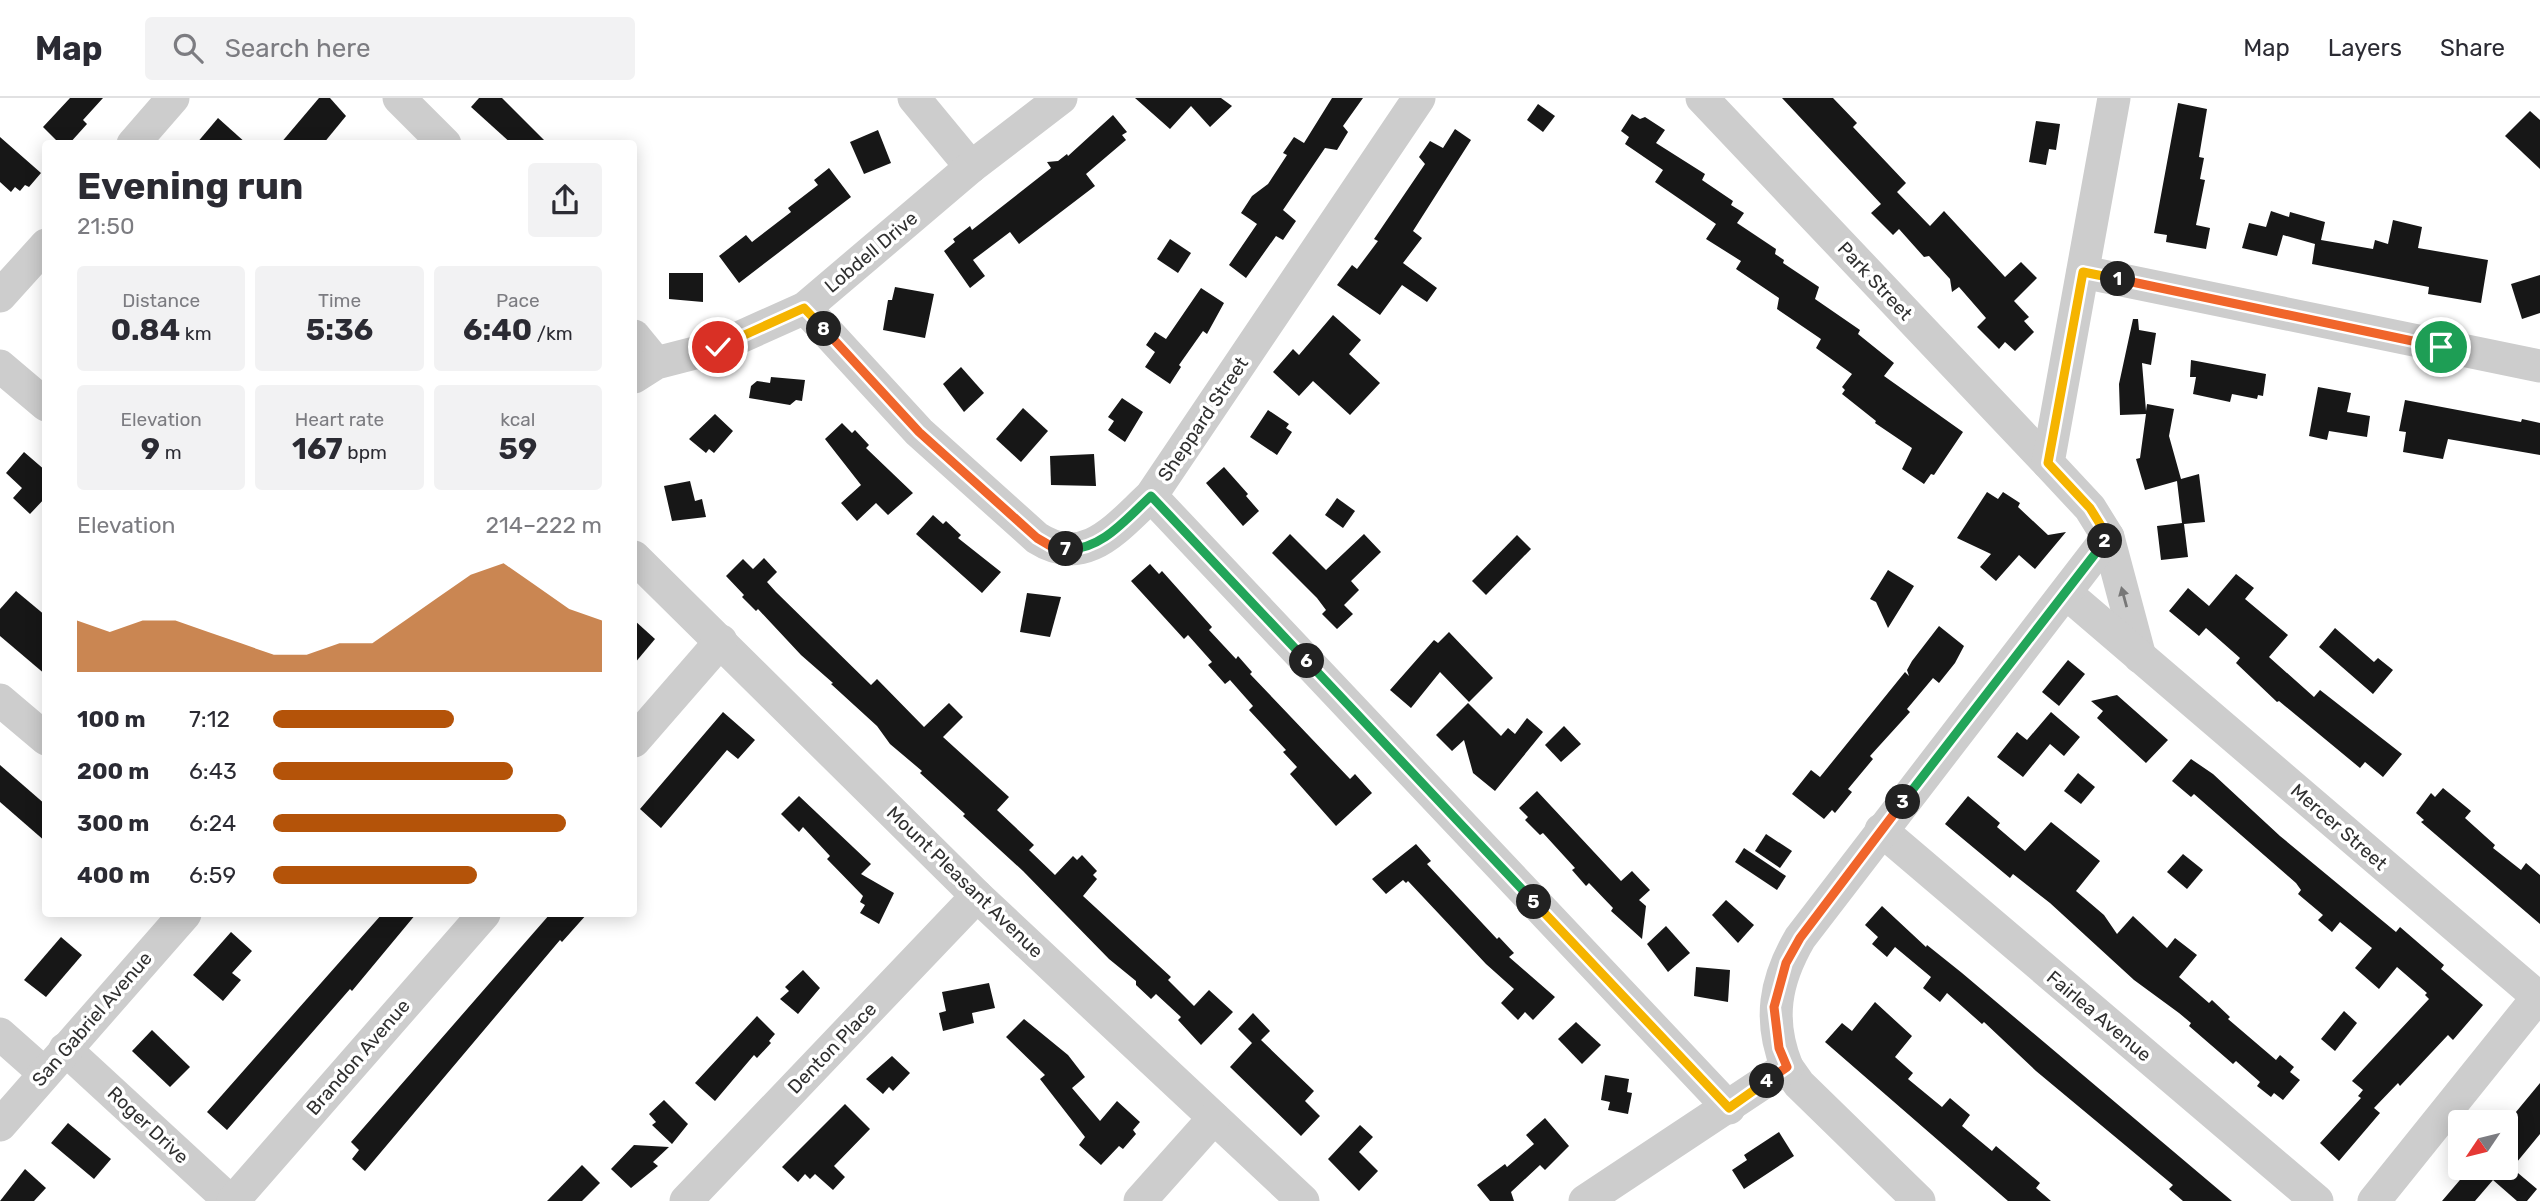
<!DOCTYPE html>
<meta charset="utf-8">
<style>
body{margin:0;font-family:Rubik,sans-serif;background:#f2f2f3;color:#2b2b33;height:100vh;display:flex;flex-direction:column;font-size:26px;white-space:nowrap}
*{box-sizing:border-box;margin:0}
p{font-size:23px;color:#7c7c81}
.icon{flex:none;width:38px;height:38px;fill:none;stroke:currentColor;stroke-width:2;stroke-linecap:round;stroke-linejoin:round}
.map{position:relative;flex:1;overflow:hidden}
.details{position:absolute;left:42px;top:42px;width:595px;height:777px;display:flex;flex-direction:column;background:#fff;border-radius:7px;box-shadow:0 4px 18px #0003}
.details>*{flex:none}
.needle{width:46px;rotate:235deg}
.tools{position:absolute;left:2448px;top:1012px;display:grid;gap:14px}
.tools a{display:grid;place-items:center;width:70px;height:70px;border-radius:7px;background:#fff;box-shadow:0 4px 18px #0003;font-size:35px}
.pin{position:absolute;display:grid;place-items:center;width:60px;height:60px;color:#fff;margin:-30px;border:4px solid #fff;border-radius:50%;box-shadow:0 2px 7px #0007}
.km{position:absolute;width:35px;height:35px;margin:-18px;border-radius:50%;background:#222;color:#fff;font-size:19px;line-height:35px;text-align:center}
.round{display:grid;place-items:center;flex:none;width:74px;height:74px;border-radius:7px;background:#f2f2f3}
.overview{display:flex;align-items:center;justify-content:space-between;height:119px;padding:0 35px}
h1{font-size:38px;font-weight:700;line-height:52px}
.stats{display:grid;grid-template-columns:repeat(3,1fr);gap:10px;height:119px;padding:7px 35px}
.stats div{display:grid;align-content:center;border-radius:7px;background:#f2f2f3;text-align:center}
.stats b{font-size:30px;font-weight:700}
.stats small{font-size:19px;font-weight:400}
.stats p{font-size:19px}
.chart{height:196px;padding:14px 35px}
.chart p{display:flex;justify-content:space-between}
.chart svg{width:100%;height:126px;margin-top:7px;fill:#b45309;opacity:.7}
ul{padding:0 35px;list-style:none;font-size:23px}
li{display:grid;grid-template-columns:112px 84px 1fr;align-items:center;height:52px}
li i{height:18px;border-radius:9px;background:#b45309}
header{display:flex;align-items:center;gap:42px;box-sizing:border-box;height:98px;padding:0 35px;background:#fff;border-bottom:2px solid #e1e1e2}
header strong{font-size:33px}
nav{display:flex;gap:38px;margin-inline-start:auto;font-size:24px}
.search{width:490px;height:63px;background:#f2f2f3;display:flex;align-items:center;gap:18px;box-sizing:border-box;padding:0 24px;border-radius:7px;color:#7c7c81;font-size:26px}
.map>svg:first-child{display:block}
</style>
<header>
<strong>Map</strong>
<div class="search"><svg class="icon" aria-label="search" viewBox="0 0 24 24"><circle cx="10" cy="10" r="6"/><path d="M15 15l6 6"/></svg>Search here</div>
<nav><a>Map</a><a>Layers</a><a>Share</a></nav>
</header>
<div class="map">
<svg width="2540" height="1103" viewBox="0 0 2540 1103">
<rect width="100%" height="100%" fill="#fff"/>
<g fill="#171717">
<polygon points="70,0 103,0 83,22 87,26 69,46 60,46 43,29"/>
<polygon points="319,0 330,0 346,18 323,46 280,46"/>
<polygon points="479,0 502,0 548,46 512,46 471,9"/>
<polygon points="1135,0 1221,0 1232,8 1210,29 1191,8 1170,31"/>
<polygon points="1332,0 1363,0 1343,28 1348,34 1337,52 1325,50 1283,112 1296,123 1283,142 1276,138 1246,180 1229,167 1257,126 1241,115 1252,98 1268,86 1287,57 1283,55 1294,39 1304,45"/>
<polygon points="1782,0 1833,0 1857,25 1853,29 1906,85 1897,94 1930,128 1944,113 2005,179 2021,164 2037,180 2014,203 2029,219 2024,223 2034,234 2015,253 2005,244 1999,251 1977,229 1986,220 1959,189 1952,194 1950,181 1929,158 1924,159 1899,131 1893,137 1871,115 1881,106"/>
<polygon points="2178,5 2207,11 2199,59 2204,60 2200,81 2205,82 2196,127 2210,130 2206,151 2166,144 2167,137 2154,135"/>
<polygon points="1538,6 1555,18 1543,34 1527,22"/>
<polygon points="2530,13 2540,22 2540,71 2505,38"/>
<polygon points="1632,16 1640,21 1645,19 1665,32 1656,45 1705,76 1702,82 1733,103 1731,107 1744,115 1737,125 1776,151 1775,156 1784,162 1783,165 1819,189 1815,201 1860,232 1858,236 1894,265 1884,278 1963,334 1934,377 1931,376 1924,386 1902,371 1912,350 1875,325 1876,323 1842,296 1845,292 1842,289 1852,276 1816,250 1821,241 1777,211 1779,200 1736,171 1741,163 1706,141 1716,126 1655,84 1663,72 1625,46 1629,39 1621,33"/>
<polygon points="1113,17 1127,34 1122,37 1126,42 1086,76 1095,88 1019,146 1010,134 973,162 985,178 970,190 944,153 955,144 953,141 970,128 972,132 1051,70 1047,64 1058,63 1067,56 1068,58"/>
<polygon points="218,20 247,46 196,46"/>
<polygon points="2036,23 2060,26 2056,52 2049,51 2046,67 2029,64"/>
<polygon points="1455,31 1471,42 1413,133 1422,140 1403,165 1437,190 1427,204 1402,187 1380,217 1337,187 1352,167 1357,171 1378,143 1374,141 1425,66 1419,59 1430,43 1443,50"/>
<polygon points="878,32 891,65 864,76 850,44"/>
<polygon points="0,39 41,75 29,89 25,87 20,93 15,89 11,94 0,84"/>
<polygon points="829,70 851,99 739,185 719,158 746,137 752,144 791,114 788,110 818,87 814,82"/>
<polygon points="2271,113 2289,119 2290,114 2325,124 2321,142 2373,151 2375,142 2388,146 2393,122 2422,129 2418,150 2488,162 2481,205 2428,196 2429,189 2312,166 2315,146 2283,137 2277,158 2242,150 2249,125 2266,129"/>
<polygon points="1170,141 1191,155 1178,175 1157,161"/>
<polygon points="669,175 703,175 703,204 669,201"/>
<polygon points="2540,177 2540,215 2522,221 2511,186"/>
<polygon points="895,189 934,196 925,240 883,232 888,202 892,202"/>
<polygon points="1201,190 1224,205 1207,236 1203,233 1179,267 1181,269 1170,286 1145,269 1155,254 1146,247 1155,234 1166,241"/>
<polygon points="1333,217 1361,242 1349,256 1380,285 1350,317 1313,283 1299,298 1273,274 1293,251 1299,257"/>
<polygon points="2133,221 2138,221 2139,232 2156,235 2151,267 2142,265 2146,313 2147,306 2174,311 2169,338 2181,381 2199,376 2205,424 2184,426 2188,459 2161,462 2157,428 2182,425 2177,383 2145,392 2136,361 2140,360 2146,316 2120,317 2119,286"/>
<polygon points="2191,262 2266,276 2263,298 2258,297 2257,301 2232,296 2230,304 2193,296 2196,279 2190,279"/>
<polygon points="961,269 984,295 964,314 943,286"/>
<polygon points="771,279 805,282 802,303 796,302 790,307 749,300 751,288 757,283 770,285"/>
<polygon points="2318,289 2351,295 2347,314 2370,318 2367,339 2329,333 2327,342 2309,338"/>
<polygon points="1122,300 1143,314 1125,344 1108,332 1114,323 1108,319"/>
<polygon points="2405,302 2521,324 2522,321 2540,325 2540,357 2448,341 2443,361 2403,354 2406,334 2399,333"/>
<polygon points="1023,310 1048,333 1021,364 996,341"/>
<polygon points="1268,312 1289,326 1286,330 1292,334 1277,357 1250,339"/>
<polygon points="715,316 733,333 714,355 709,351 706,355 689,341"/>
<polygon points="842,325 852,335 855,332 869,347 866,350 913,395 888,417 876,405 857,423 841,405 861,387 825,341"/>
<polygon points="24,354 46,373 46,399 30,416 13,400 22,390 6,375"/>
<polygon points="1094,356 1096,388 1051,387 1050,358"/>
<polygon points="1224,369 1248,396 1246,398 1259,413 1243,428 1206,385"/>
<polygon points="690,383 695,403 702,401 706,419 672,423 664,388"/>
<polygon points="1987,394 1998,401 2003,394 2020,405 2018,409 2048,437 2066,434 2035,471 2019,457 1996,483 1980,469 1991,456 1957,440"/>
<polygon points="1337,400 1355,413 1343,430 1325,417"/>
<polygon points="933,417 943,426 946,423 961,437 958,440 1001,474 982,495 916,436"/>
<polygon points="1290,436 1326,472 1364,436 1381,454 1351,483 1359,492 1344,507 1353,516 1337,531 1322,516 1326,512 1317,500 1272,455"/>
<polygon points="1517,437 1531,451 1486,497 1472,483"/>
<polygon points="764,460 777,474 767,484 776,494 871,587 877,581 924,629 949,605 963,619 943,639 1009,699 997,712 1034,747 1029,752 1055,777 1073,758 1077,762 1082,757 1097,773 1093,777 1097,781 1083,798 1171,879 1168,882 1194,908 1209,892 1233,914 1201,947 1178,922 1181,919 1156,896 1151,901 1136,887 1136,883 1109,861 1023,773 963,718 965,716 920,675 922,673 890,646 877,628 831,586 833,585 801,557 758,511 756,513 742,499 744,497 726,478 743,461 753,471"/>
<polygon points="1150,466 1159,476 1162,473 1212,529 1209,532 1236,561 1238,558 1252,574 1250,576 1350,681 1355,676 1372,695 1336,728 1290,676 1297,669 1283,654 1286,652 1249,612 1253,608 1230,582 1225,586 1208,567 1212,564 1188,537 1184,541 1131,483"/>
<polygon points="1888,472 1914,488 1888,530 1876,504 1870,501"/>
<polygon points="2236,476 2254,490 2245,501 2288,537 2269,559 2314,599 2320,592 2402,656 2383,679 2365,664 2360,670 2279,603 2277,604 2236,565 2240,560 2206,530 2199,538 2169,513 2188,490 2209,508"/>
<polygon points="16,493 46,518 46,577 0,538 0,511"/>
<polygon points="1027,495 1061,499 1050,539 1020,534"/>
<polygon points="634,522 655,541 634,566"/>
<polygon points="1939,528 1964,548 1955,565 1939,585 1933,580 1907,611 1910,614 1870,658 1873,661 1848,691 1852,694 1835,715 1832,712 1824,721 1792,696 1811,672 1820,679 1905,574 1909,578 1907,572 1912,563"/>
<polygon points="2335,530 2374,564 2378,560 2393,572 2373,596 2319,549"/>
<polygon points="1449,534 1493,580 1469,604 1440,574 1411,610 1390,592 1434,542 1438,545"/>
<polygon points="2068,562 2085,576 2059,608 2042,594"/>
<polygon points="2117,597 2168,642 2146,665 2097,620 2103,613 2091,603"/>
<polygon points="1468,605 1501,638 1508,630 1515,636 1527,620 1543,634 1495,693 1473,675 1464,642 1452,653 1436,637"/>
<polygon points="723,614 755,642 738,661 727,652 661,730 640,711"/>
<polygon points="2051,614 2080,639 2064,658 2050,646 2023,679 1997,659 2017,634 2027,642"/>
<polygon points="1564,628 1581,646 1561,664 1545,647"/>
<polygon points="2191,661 2213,676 2280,738 2396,834 2400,829 2444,867 2441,871 2483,907 2453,942 2448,937 2400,988 2398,985 2374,1010 2380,1015 2339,1063 2320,1045 2361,1000 2358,998 2363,992 2352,983 2429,901 2425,897 2427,895 2397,869 2379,891 2355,870 2372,850 2340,824 2332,834 2318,822 2323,817 2298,796 2301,792 2296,785 2194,696 2191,699 2172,683"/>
<polygon points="0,667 46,707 46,744 0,704"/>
<polygon points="2078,675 2095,689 2081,706 2064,693"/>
<polygon points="2443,690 2471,713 2465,720 2495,747 2493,750 2521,772 2526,765 2540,777 2540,826 2421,724 2424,722 2416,715 2431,695 2435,699"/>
<polygon points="1537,693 1621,783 1632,773 1650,792 1639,802 1646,808 1642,841 1611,813 1613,810 1589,785 1586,788 1572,772 1575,770 1543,735 1540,737 1525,722 1528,719 1519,710"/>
<polygon points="799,698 871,766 861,776 894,795 879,826 860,815 865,807 860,804 863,798 827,761 830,758 803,729 799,734 781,716"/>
<polygon points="1968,698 2000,725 1997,729 2025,753 2051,724 2100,763 2076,793 2104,817 2117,836 2133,818 2167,850 2175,840 2197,857 2179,879 2209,905 2212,902 2230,919 2228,921 2276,962 2280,957 2294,969 2290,974 2300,982 2283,1002 2274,995 2271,999 2257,988 2260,984 2236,963 2233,966 2189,928 2191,925 2179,915 2134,882 2050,805 2013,776 2010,780 1945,726"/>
<polygon points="1766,736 1792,753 1780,770 1755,753"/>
<polygon points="1416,746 1431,763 1427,766 1497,841 1499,839 1514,855 1509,859 1555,899 1533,922 1525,914 1518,922 1501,905 1514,891 1486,866 1408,783 1406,785 1403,782 1386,796 1372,781"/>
<polygon points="1744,750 1786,778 1777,792 1735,764"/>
<polygon points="2183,756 2203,772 2187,791 2167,774"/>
<polygon points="1726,802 1754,827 1738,845 1712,817"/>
<polygon points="1882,808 1926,849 1927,847 1962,875 2232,1103 2183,1103 2169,1091 2173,1087 2036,973 1984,924 1982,926 1947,895 1940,904 1923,890 1931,879 1895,849 1887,859 1872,846 1878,839 1865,827"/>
<polygon points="382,816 416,816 352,893 350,891 227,1032 207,1014"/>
<polygon points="550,816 587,816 562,844 560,842 365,1073 352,1061 359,1052 351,1044"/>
<polygon points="1666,828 1690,855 1668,874 1647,846"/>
<polygon points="231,834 252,853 232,875 241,882 223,903 193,877"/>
<polygon points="61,839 82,857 46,899 24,882"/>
<polygon points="1696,869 1730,872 1728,904 1694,898"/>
<polygon points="803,872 820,890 798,916 780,901 789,893 785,889"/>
<polygon points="989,885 995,910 972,915 974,925 943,933 939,915 946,913 942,894"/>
<polygon points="1875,904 1912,938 1895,959 1913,975 1908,981 1942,1009 1950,1000 1970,1017 1962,1028 1992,1053 1996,1048 2040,1085 2036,1090 2051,1103 2008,1103 1825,944 1842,925 1852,933"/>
<polygon points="2344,913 2357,925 2335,953 2321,941"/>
<polygon points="1253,915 1270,933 1261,942 1314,993 1305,1003 1320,1018 1301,1038 1230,969 1252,945 1238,931"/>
<polygon points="757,918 775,936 769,943 771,945 757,960 754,957 715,1003 695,985"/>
<polygon points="1024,921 1068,957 1085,979 1072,990 1100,1023 1117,1003 1140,1024 1133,1032 1136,1036 1123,1051 1119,1048 1101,1067 1079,1047 1085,1039 1040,981 1045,977 1006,939"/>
<polygon points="1576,924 1601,947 1582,966 1558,941"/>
<polygon points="152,932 190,969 170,989 132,953"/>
<polygon points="892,958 910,975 893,993 889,989 883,996 866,981"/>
<polygon points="1605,977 1629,981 1627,994 1632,995 1628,1016 1608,1012 1610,1004 1601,1002"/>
<polygon points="2540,985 2540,1036 2512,1070 2537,1091 2527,1103 2517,1103 2493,1082 2475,1103 2442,1103 2471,1069 2506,1069 2506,1026"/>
<polygon points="664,1002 688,1026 672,1046 652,1027 656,1024 649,1016"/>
<polygon points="845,1006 870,1031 834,1068 845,1079 833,1092 815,1076 810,1081 805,1076 798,1084 782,1069"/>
<polygon points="1545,1020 1569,1048 1545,1072 1540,1067 1511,1094 1514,1103 1490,1103 1477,1087 1505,1066 1507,1069 1534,1046 1526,1037"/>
<polygon points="68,1025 111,1061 94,1081 51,1045"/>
<polygon points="1360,1027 1373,1039 1359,1054 1378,1073 1359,1093 1328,1061"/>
<polygon points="1779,1034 1794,1058 1744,1091 1732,1072 1747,1062 1744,1057"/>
<polygon points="634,1047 669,1049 653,1064 658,1068 631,1090 611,1071"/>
<polygon points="582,1067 600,1085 582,1103 547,1103"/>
<polygon points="25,1071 46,1090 34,1103 0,1103"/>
</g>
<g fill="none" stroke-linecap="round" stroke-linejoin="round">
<g stroke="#cdcdcd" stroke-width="33">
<polyline points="399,0 445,46"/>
<polyline points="914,0 971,69"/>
<polyline points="1702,0 2048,365"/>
<polyline points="133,46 173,0"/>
<polyline points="2083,174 2540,268"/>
<polyline points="0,198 46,147"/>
<path d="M805 210 919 334 1037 440C1086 471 1117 429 1151 398L1419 0"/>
<polyline points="634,238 656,265"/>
<polyline points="0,268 46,307"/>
<polyline points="634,279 656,265 718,249 805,210 971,69 1061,0"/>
<polyline points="1151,398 1729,1010"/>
<polyline points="2108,439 2140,559"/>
<polyline points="634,459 977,798 1303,1103"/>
<polyline points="2066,495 2538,899 2374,1103"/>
<polyline points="0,602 46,641"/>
<polyline points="634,643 721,543"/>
<polyline points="1881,732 2317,1103"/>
<polyline points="0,936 44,975"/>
<polyline points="65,951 230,1103"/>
<polyline points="1787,969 1799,986 1919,1103"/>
<polyline points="0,1027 185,816"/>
<polyline points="233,1103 484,816"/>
<polyline points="686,1103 977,798"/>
<polyline points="1140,1103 1214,1020"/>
<path d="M1585 1103 1787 969C1768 922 1775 883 1800 840L2108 439 2090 410 2048 365 2114 0"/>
</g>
</g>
<defs><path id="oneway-solid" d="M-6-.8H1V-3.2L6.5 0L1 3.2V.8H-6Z" transform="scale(1.75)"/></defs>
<use fill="#777" href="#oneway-solid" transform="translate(2124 499) rotate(-105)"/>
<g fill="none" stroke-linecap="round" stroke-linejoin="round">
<g stroke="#fff" stroke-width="14">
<polyline id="split-1" points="2118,181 2441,249"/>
</g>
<g stroke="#fff" stroke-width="14">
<polyline id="split-2" points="2105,443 2108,439 2090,410 2048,365 2083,174 2118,181"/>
</g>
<g stroke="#fff" stroke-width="14">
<polyline id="split-3" points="1903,704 2105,443"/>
</g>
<g stroke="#fff" stroke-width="14">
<polyline id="split-4" points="1767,983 1787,969 1779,950 1774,909 1786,865 1800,840 1903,704"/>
</g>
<g stroke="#fff" stroke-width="14">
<polyline id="split-5" points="1534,804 1729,1010 1767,983"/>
</g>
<g stroke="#fff" stroke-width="14">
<polyline id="split-6" points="1307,563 1534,804"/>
</g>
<g stroke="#fff" stroke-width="14">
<path id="split-7" d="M1066 451C1101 453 1127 420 1151 398L1307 563"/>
</g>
<g stroke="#fff" stroke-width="14">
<polyline id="split-8" points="824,231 919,334 1037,440 1054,450 1066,451"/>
</g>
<g stroke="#fff" stroke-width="14">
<polyline id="split-9" points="718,249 804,210 824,231"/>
</g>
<use href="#split-1" stroke="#f0652b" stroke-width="9"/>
<use href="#split-2" stroke="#f5b400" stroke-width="9"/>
<use href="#split-3" stroke="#22a559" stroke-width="9"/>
<use href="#split-4" stroke="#f0652b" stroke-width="9"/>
<use href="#split-5" stroke="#f5b400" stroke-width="9"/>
<use href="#split-6" stroke="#22a559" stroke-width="9"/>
<use href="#split-7" stroke="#22a559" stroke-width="9"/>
<use href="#split-8" stroke="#f0652b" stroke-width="9"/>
<use href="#split-9" stroke="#f5b400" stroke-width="9"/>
</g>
<g text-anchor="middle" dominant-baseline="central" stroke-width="7" stroke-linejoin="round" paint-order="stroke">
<g font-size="19" fill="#303030" stroke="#fff">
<text transform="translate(871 154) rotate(-40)">Lobdell Drive</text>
<text transform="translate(1875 183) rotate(47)">Park Street</text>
<text transform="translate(1203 321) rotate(-56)">Sheppard Street</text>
<text transform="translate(2339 729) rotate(41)">Mercer Street</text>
<text transform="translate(965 784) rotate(44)">Mount Pleasant Avenue</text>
<text transform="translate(2099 918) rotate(40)">Fairlea Avenue</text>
<text transform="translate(92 921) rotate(-49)">San Gabriel Avenue</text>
<text transform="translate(832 950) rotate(-46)">Denton Place</text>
<text transform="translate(358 959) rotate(-49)">Brandon Avenue</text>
<text transform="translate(148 1027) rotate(43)">Roger Drive</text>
</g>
</g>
</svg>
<div class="tools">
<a><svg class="needle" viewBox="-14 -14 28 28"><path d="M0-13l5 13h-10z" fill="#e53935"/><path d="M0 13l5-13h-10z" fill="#7c7c81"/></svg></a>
</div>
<div class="pin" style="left:2441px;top:249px;background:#1e9e55"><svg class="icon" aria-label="arrive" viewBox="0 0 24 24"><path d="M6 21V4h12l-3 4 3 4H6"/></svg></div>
<div class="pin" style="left:718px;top:249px;background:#d93025"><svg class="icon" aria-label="check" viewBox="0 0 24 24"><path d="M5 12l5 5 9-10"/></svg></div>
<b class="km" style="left:2118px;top:181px">1</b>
<b class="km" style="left:2105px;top:443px">2</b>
<b class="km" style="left:1903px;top:704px">3</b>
<b class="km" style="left:1767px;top:983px">4</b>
<b class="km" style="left:1534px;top:804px">5</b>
<b class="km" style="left:1307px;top:563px">6</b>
<b class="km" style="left:1066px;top:451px">7</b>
<b class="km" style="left:824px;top:231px">8</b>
<section class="details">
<div class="overview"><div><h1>Evening run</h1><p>21:50</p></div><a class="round"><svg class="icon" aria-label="share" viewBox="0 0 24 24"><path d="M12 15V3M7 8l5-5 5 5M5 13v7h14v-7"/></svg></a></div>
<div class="stats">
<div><p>Distance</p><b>0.84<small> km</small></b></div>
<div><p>Time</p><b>5:36</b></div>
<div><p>Pace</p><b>6:40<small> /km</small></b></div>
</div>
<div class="stats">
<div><p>Elevation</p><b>9<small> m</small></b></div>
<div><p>Heart rate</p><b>167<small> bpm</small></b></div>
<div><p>kcal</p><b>59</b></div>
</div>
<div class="chart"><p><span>Elevation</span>214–222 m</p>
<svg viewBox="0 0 160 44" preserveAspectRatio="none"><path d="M0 44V26L10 30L20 26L30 26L40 30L50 34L60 38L70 38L80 34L90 34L100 26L110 18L120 10L130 6L140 14L150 22L160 26V44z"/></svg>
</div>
<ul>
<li><b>100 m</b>7:12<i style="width:55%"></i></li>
<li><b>200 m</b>6:43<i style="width:73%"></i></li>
<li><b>300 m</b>6:24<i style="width:89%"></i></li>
<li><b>400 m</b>6:59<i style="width:62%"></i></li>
</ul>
</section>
</div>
